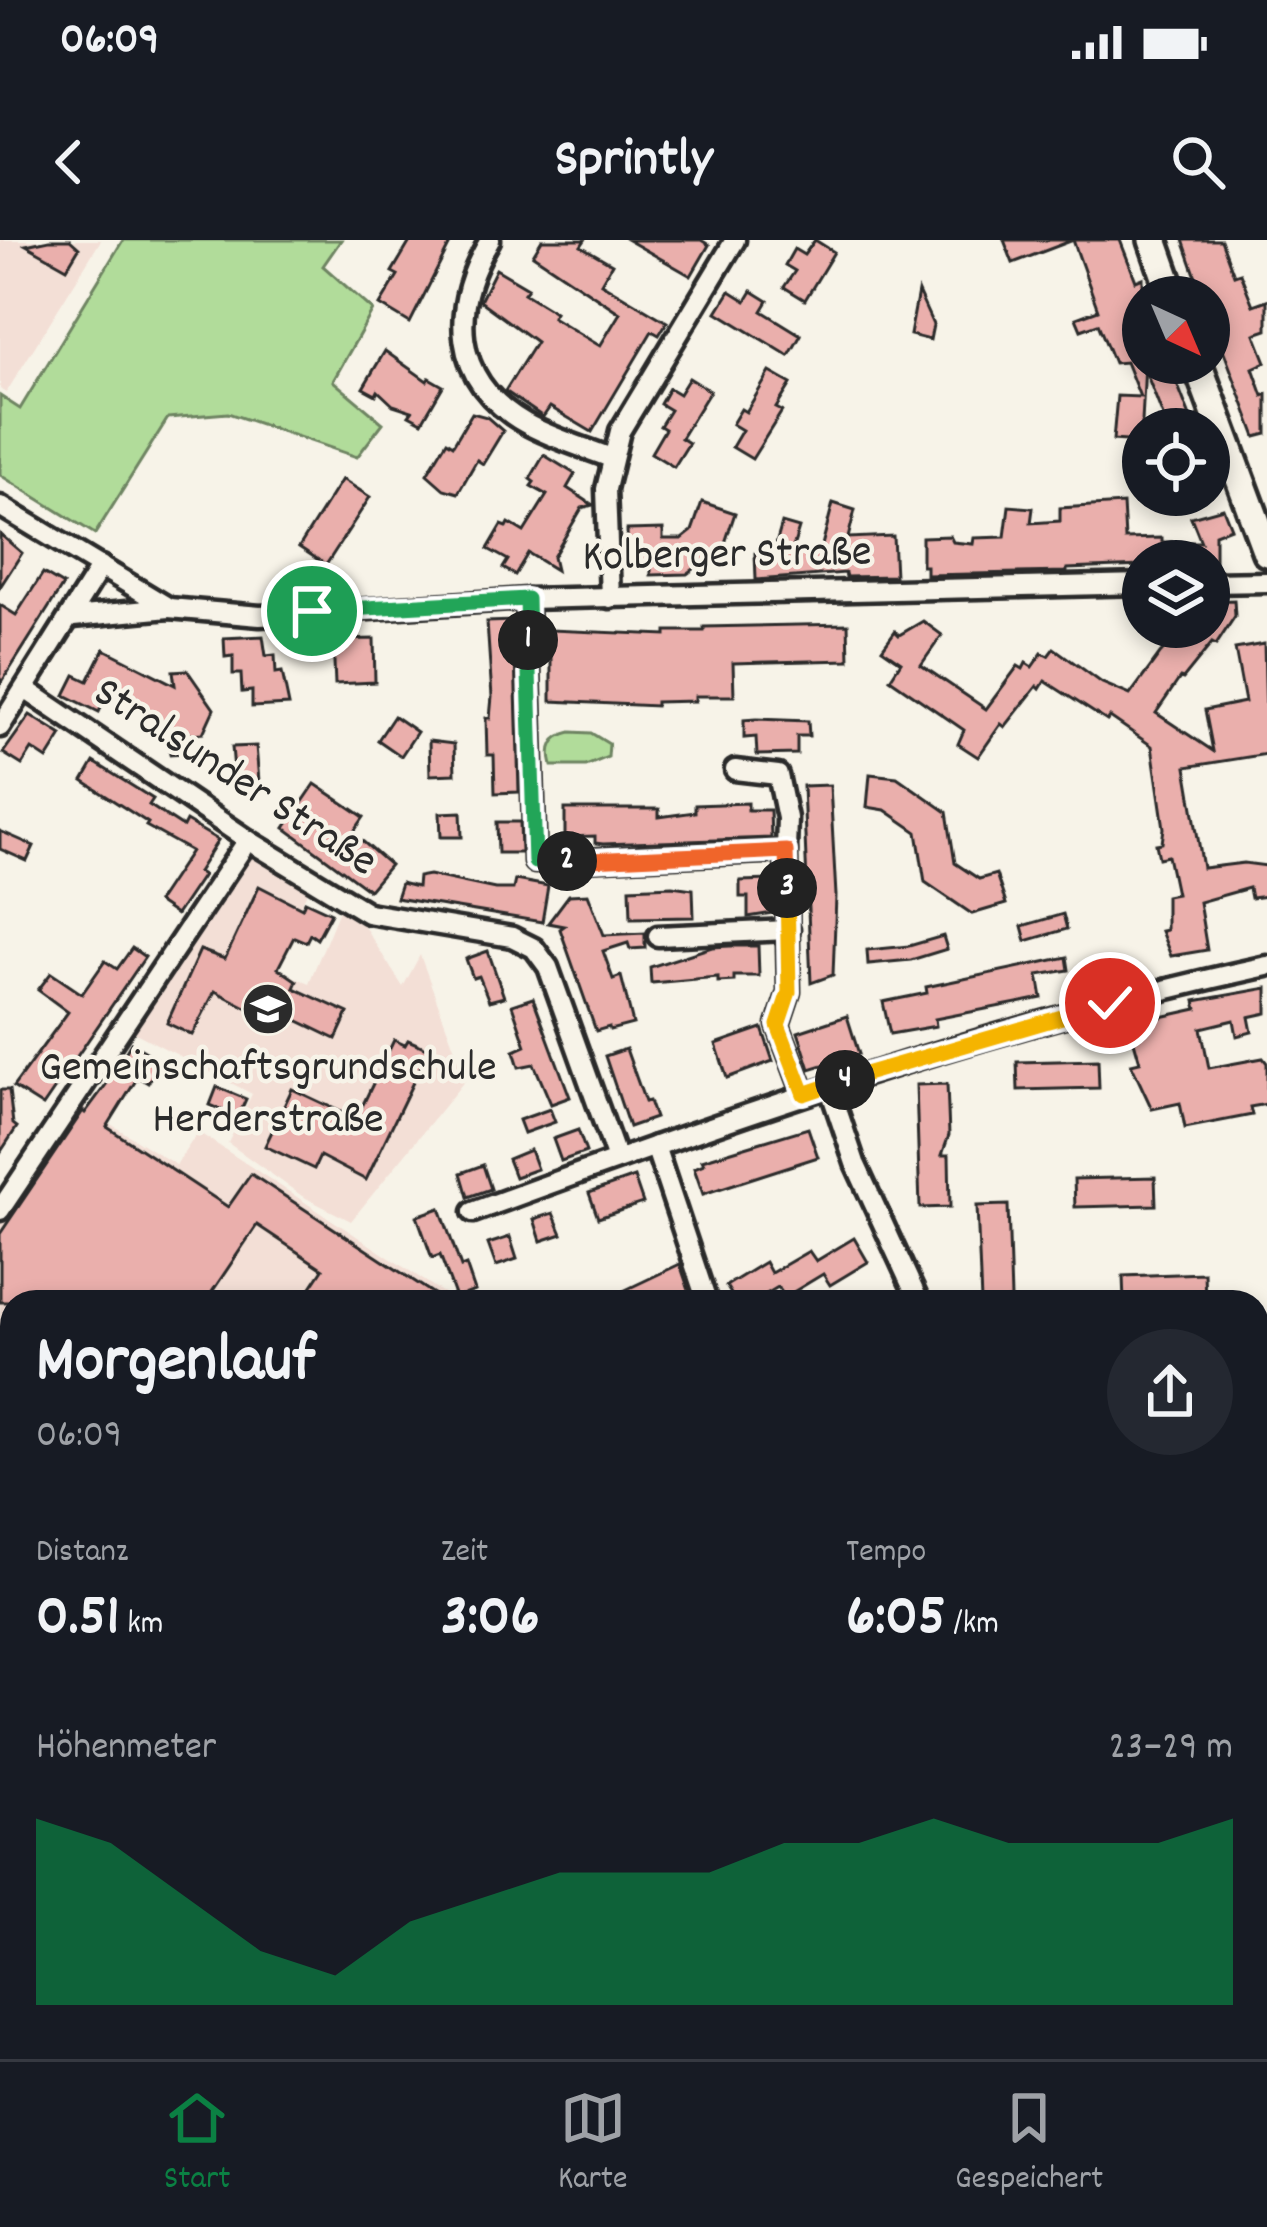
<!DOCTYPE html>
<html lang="de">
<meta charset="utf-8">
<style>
body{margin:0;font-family:Dekko,sans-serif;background:#242831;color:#f1f3f6;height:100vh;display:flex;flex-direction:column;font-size:45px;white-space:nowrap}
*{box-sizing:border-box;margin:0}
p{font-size:39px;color:#9ea1a6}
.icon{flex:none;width:66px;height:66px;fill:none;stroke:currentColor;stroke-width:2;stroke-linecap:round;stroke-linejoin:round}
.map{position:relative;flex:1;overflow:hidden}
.side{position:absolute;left:0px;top:1050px;width:1269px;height:771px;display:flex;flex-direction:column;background:#171b24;border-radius:36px 36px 0 0;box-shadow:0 6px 18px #0003}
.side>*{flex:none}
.needle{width:78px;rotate:136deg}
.controls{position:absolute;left:1122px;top:36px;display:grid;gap:24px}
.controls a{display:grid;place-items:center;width:108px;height:108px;border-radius:50%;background:#171b24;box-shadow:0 6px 18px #0003;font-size:60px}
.pin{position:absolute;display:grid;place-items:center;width:102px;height:102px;color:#fff;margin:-51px;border:6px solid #fff;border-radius:50%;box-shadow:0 3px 12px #0007}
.km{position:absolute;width:60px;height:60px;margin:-30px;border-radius:50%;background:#222;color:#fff;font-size:33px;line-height:60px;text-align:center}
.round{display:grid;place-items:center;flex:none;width:126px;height:126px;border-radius:63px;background:#242831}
.head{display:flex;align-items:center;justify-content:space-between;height:204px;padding:0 36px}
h1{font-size:66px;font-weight:700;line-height:90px}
.figures{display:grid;grid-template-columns:repeat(3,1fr);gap:18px;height:204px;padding:12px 36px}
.figures div{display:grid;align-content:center}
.figures b{font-size:60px;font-weight:700}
.figures small{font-size:33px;font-weight:400}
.figures p{font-size:33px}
.chart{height:336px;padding:24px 36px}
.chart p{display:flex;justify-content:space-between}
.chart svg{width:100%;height:216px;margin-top:12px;fill:#0b8043;opacity:.7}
.status{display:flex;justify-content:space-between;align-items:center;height:84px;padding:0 60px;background:#171b24;direction:ltr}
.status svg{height:33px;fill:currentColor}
header{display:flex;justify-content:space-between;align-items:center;height:156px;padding:0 36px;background:#171b24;font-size:54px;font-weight:700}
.tabs{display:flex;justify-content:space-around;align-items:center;height:168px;border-top:3px solid #363941;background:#171b24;font-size:33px;color:#9ea1a6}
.tabs a{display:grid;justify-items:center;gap:6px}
.tabs .on{color:#0b8043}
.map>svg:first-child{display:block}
</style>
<div class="status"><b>06:09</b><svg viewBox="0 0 49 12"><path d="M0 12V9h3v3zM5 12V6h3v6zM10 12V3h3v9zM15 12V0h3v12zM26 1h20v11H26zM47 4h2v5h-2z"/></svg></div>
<header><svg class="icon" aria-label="back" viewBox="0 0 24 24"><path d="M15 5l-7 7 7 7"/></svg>Sprintly<svg class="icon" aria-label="search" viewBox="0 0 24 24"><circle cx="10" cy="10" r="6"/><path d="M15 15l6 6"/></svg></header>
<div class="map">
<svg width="1267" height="1819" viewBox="0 0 1267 1819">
<rect width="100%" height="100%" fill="#f7f3e8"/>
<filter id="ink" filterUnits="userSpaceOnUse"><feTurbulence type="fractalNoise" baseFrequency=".00833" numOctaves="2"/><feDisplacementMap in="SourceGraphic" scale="24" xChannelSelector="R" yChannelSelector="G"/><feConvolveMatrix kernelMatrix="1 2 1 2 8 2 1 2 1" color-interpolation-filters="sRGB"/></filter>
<g filter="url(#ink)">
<g fill="#f3dfd6">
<polygon points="0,0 101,0 6,153 0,149"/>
<polygon points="252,616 308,650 270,727 309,743 340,668 364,686 403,747 420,715 466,839 351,981 302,956 228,903 252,854 128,789"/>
<polygon points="77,863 176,925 198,892 457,1062 12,1062 12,1143 0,1157 0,981"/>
<polygon points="634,1809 877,1809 864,1819 618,1819"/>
</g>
<g fill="#b1dc9a" stroke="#6e8462" stroke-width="3">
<polygon points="123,0 341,0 323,26 373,70 333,141 383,183 357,217 228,173 168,178 95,294 0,235 0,156 20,169"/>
<path d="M571 492 591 493 609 504 608 517 586 526H552C547 508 552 496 571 492Z"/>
</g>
<g fill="#eaafac" stroke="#2b2b2b" stroke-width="3">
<polygon points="49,0 70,0 79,8 67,28 26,5"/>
<polygon points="411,0 452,0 410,83 380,65 398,35 392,32"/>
<polygon points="542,0 585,0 581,6 612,24 601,43 667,82 659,95 652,91 592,192 550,167 543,177 505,151 536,102 480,61 496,29 528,48 524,53 555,72 552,77 600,106 620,73 533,15"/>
<polygon points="628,0 701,0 709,5 691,36"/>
<polygon points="815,0 834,12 805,60 784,47 795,31 785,25 794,9 804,15"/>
<polygon points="1004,0 1071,0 1071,1 1013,23"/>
<polygon points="1073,0 1120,0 1136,41 1143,38 1143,103 1139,105 1145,123 1141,202 1113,200 1117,156 1140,157 1126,122 1114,123 1098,84 1081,90 1076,78 1098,70"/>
<polygon points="1183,0 1221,0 1234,35 1240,33 1253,65 1267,60 1267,90 1255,94 1266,122 1253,128 1263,156 1267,154 1267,194 1256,197 1209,72 1209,57 1203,57"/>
<polygon points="730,51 746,61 752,51 768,61 762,71 801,95 789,116 717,72"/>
<polygon points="918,52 933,85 930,100 910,95"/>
<polygon points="385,111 427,141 429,138 443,146 422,182 409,175 412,171 393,165 378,151 376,155 363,148"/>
<polygon points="1164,123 1169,123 1193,184 1180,189 1168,189 1145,130"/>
<polygon points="770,132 791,144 776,168 782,171 752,219 732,207 742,190 732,184 741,169 746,172"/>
<polygon points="689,138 710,151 681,198 689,203 674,227 651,213 665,189 660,186 670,170 660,164 669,148 679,154"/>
<polygon points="472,173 487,177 503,191 483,224 477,220 458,253 444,249 427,234 447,201 453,205"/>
<polygon points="544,215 575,234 567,248 593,265 582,268 553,317 556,330 528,313 515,335 503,328 508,320 488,309 502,285 507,287 509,283 524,292 547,255 531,246 534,242 530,239"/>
<polygon points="342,239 370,257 326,325 299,307"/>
<polygon points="702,262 735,273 724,306 713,314 719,322 703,333 698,326 687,334 651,335 651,325 628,325 627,290 663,289 663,299 682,299 692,291"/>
<polygon points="833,263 855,270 848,298 893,296 895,336 846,337 845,333 756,340 755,313 774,311 782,283 799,288 791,314 820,313"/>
<polygon points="1123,264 1125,299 1162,298 1162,302 1201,302 1191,277 1223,268 1231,288 1215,294 1215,329 1209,321 1143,321 1143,326 1067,329 1067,332 926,335 926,326 922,326 922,297 950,296 953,302 973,304 974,298 1005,297 1009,266 1033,268 1031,283 1060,281 1060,268"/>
<polygon points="0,294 22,313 0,347"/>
<polygon points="43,333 63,345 0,445 0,365 16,375"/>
<polygon points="1234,360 1235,376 1216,405 1212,403 1183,439 1180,438 1156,473 1213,511 1205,470 1245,462 1235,409 1264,404 1267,514 1186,527 1203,628 1244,623 1267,626 1267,656 1251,658 1249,648 1199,662 1207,710 1171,716 1161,691 1166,690 1166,656 1176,654 1168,616 1159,618 1156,604 1162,603 1164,588 1152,506 1110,477 1107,481 1045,441 1040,449 1037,446 1005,487 1001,484 978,517 958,504 964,490 890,439 901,422 882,409 895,391 899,395 923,381 942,395 921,425 986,469 1018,426 1023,429 1026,423 1032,427 1042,413 1048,416 1054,408 1102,443 1130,455 1160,414 1185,387 1209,387 1209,361"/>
<polygon points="514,381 519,552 495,553 494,515 487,515 486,478 490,478 492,457 487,382"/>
<polygon points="848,384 849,420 733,423 734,456 695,456 695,461 656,462 656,466 551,461 551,390 666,395 666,391 704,391 704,387"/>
<polygon points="263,396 266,416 275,415 276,433 282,432 289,465 252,467 252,451 242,452 241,434 233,434 233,416 225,417 224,398"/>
<polygon points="374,399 375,442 335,444 333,400"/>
<polygon points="104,409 175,445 173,431 187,430 214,469 203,493 182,495 183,513 170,514 169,501 146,469 109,451 99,472 65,455 75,435 88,441"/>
<polygon points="30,475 62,495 47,519 32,509 22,525 3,513"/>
<polygon points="394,476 417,492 401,516 378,500"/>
<polygon points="756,479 808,481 809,496 797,496 797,514 757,515 756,497 744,498 744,480"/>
<polygon points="429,501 454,504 455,534 430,535"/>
<polygon points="256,506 259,541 235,542 232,507"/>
<polygon points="94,522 153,559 149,565 183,587 186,581 218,600 198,632 203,635 176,675 157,662 191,611 146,586 148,583 83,541"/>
<polygon points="870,534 897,537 947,572 955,623 979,639 996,634 1006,664 972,674 925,642 917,592 885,570 867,567"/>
<polygon points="315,544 364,577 353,593 390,625 369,650 285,588"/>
<polygon points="830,545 836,656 833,735 811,743 803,546"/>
<polygon points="748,563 748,570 770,570 771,598 603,604 595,603 595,596 565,597 565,569 659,569 659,577 695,572 695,565"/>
<polygon points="461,572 462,597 441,597 440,573"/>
<polygon points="497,582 520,582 521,613 498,613"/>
<polygon points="0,591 34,606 27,621 0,609"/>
<polygon points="429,635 495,649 513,649 515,640 548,646 542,682 396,658 401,643 417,647 418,637"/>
<polygon points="772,640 773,673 748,677 748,657 740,657 740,641"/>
<polygon points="259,646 302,668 305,661 331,673 317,699 310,694 306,702 294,697 278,728 297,741 294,748 348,773 336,799 282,773 277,783 215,751 192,795 167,783 200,710 225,719"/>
<polygon points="672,646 693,649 694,677 631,678 630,648"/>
<polygon points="588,654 604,695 645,693 645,708 630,709 628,703 603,711 613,739 621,736 633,784 610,790 609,787 596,791 560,689 564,686 548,683 569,655"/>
<polygon points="1063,674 1067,689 1026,701 1022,686"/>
<polygon points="943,696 947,709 911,720 868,724 867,710 909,706"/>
<polygon points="730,706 758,706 759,736 734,736 734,741 718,742 718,737 651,743 650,727 712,707"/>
<polygon points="132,708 145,717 43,866 13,847 68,772 38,750 51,733 82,754 105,721 117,729"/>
<polygon points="488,711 504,757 489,761 479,736 473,738 466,719"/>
<polygon points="1067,717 1069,730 1038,735 1042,758 935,779 936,786 890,794 883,762 927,753 926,747"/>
<polygon points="1267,748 1267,773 1249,777 1252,792 1237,796 1234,780 1201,788 1209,828 1263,818 1267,823 1267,864 1250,867 1252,875 1185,888 1180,863 1152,869 1131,824 1140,822 1129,784 1197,769 1195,761"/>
<polygon points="533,758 570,857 551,864 534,824 519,827 514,811 526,806 512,765"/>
<polygon points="847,776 859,814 810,829 798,792"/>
<polygon points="762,788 773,821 727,838 716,804"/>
<polygon points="394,800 405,805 408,800 429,809 366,940 320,916 314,929 265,906 292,849 356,879"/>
<polygon points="131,803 161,821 148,843 138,837 107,887 228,967 251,934 446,1062 301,1062 323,1029 257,985 212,1052 213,1062 0,1062 0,994 83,871 85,873 108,842"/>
<polygon points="626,809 645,862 649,861 655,878 629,887 605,816"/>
<polygon points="1098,820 1099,848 1018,850 1017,822"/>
<polygon points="947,844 949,895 942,915 949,915 950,967 920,968 916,845"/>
<polygon points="217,847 246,859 238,877 210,865"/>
<polygon points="0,850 9,850 13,884 17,887 0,913"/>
<polygon points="550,869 555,882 524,893 519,880"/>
<polygon points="808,888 818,917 703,954 694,928 704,924 702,920"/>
<polygon points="578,890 586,912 561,921 553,899"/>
<polygon points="530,910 537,929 515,937 508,919"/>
<polygon points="483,925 491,949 468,957 461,933"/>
<polygon points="634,937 643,963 598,978 589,953"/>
<polygon points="1155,937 1156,965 1075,967 1074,939"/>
<polygon points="1008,965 1011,1059 981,1062 977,966"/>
<polygon points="440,968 461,1027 466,1025 475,1051 456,1058 440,1015 432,1018 417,976"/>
<polygon points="553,973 562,994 541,1001 534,979"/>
<polygon points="510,997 517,1019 496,1026 488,1004"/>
<polygon points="854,998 868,1022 830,1045 823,1034 785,1057 778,1047 753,1062 736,1062 726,1046 765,1022 771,1033 809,1011 816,1021"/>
<polygon points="680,1024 693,1062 600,1062"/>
<polygon points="1204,1033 1205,1061 1124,1062 1123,1036"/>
</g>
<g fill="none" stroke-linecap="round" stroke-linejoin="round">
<g stroke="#2b2b2b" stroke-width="27">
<g id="street">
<path d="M490 0C450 67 450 140 525 183 551 198 583 207 611 218"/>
<polyline points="0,266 169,368 260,376 527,359 1143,344"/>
<polyline points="1209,343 1267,342"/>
<polyline points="610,358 606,249 620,191 735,0"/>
<polyline points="527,359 535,622 786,611 789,752 778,785 804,854"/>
<polyline points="73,377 169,368"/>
<polyline points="25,449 248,600 368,673 512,697 534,708 548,727 617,919"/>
<polyline points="0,487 101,326"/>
<polyline points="735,530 778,535 787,578 786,611"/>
<polyline points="658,696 789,690"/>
<polyline points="829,846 855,923 919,1062"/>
<polyline points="655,906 707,1062"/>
<polyline points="0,970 248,600"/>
<path d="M473 972C734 876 995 785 1267 726"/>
<polyline points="0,1193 12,1205"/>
<polyline points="0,1241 12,1234"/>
<polyline points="0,1701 12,1689"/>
<polyline points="0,1794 12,1805"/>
<polyline points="249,1809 251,1819"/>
<polyline points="916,1809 938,1819"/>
</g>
</g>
<g stroke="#2b2b2b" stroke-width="36">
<g id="secondary">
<polyline points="1153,0 1173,57"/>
<polyline points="1197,123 1267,312"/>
<polyline points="1257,1308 1267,1301"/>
<polyline points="333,1819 344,1809"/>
</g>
</g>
<use href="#street" stroke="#f7f3e8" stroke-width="18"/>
<use href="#secondary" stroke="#f7f3e8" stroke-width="27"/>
</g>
</g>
<g fill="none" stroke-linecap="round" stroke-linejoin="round" filter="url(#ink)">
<g stroke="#fff" stroke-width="24">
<polyline id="split-1" points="312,371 527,359 528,400"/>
</g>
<g stroke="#fff" stroke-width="24">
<polyline id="split-2" points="528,400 535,622 567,621"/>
</g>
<g stroke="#fff" stroke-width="24">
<polyline id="split-3" points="567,621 786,611 787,648"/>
</g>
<g stroke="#fff" stroke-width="24">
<polyline id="split-4" points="787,648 789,752 778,785 804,854 845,840"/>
</g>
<g stroke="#fff" stroke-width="24">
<polyline id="split-5" points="845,840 1110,763"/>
</g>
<use href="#split-1" stroke="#22a559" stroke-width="15"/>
<use href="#split-2" stroke="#22a559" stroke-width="15"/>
<use href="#split-3" stroke="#f0652b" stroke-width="15"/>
<use href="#split-4" stroke="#f5b400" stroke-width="15"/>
<use href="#split-5" stroke="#f5b400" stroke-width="15"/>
</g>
<defs>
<g id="school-disc" transform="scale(2.7)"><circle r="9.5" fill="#2b2b2b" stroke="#f7f3e8"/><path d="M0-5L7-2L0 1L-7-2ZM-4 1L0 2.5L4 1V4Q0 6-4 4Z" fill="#fff"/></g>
</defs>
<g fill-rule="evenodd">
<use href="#school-disc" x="268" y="769"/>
</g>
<g text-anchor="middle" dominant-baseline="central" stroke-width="9" stroke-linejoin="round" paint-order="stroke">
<g font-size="45" fill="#2b2b2b" stroke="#f7f3e8">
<text transform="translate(727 317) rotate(-1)">Kolberger Straße</text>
<text transform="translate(234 539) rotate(33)">Stralsunder Straße</text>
</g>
<g font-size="45" fill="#2b2b2b" stroke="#f7f3e8">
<text x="268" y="830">Gemeinschaftsgrundschule<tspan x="268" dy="52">Herderstraße</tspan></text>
</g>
</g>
</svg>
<div class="controls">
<a><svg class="needle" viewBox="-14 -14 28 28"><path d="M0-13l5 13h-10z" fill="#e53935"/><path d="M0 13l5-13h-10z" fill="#9ea1a6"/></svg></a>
<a><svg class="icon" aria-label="locate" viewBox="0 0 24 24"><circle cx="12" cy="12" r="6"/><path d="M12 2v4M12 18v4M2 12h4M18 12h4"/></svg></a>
<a><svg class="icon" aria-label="layers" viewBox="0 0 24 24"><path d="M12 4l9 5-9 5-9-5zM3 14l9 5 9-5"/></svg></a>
</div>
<div class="pin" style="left:312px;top:371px;background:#1e9e55"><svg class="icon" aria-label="arrive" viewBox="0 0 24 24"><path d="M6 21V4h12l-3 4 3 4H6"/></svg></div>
<div class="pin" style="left:1110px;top:763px;background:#d93025"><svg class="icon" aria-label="check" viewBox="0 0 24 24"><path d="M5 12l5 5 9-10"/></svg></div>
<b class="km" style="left:528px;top:400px">1</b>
<b class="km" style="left:567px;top:621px">2</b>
<b class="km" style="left:787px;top:648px">3</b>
<b class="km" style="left:845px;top:840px">4</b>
<section class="side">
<div class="head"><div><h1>Morgenlauf</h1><p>06:09</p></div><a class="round"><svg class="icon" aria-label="share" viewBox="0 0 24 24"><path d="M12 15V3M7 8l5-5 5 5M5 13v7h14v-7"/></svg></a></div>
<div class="figures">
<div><p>Distanz</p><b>0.51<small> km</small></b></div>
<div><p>Zeit</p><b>3:06</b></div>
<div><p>Tempo</p><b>6:05<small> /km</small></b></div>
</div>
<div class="chart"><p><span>Höhenmeter</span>23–29 m</p>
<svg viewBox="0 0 160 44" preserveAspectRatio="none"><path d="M0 44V6L10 11L20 22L30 33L40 38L50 27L60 22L70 17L80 17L90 17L100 11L110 11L120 6L130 11L140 11L150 11L160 6V44z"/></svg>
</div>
</section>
</div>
<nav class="tabs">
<a class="on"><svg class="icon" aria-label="home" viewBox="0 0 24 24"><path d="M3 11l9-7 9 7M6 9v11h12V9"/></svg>Start</a>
<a><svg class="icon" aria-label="map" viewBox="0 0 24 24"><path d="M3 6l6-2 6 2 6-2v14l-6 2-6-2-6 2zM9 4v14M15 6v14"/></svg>Karte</a>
<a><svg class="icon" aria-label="saved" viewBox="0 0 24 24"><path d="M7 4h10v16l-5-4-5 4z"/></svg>Gespeichert</a>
</nav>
